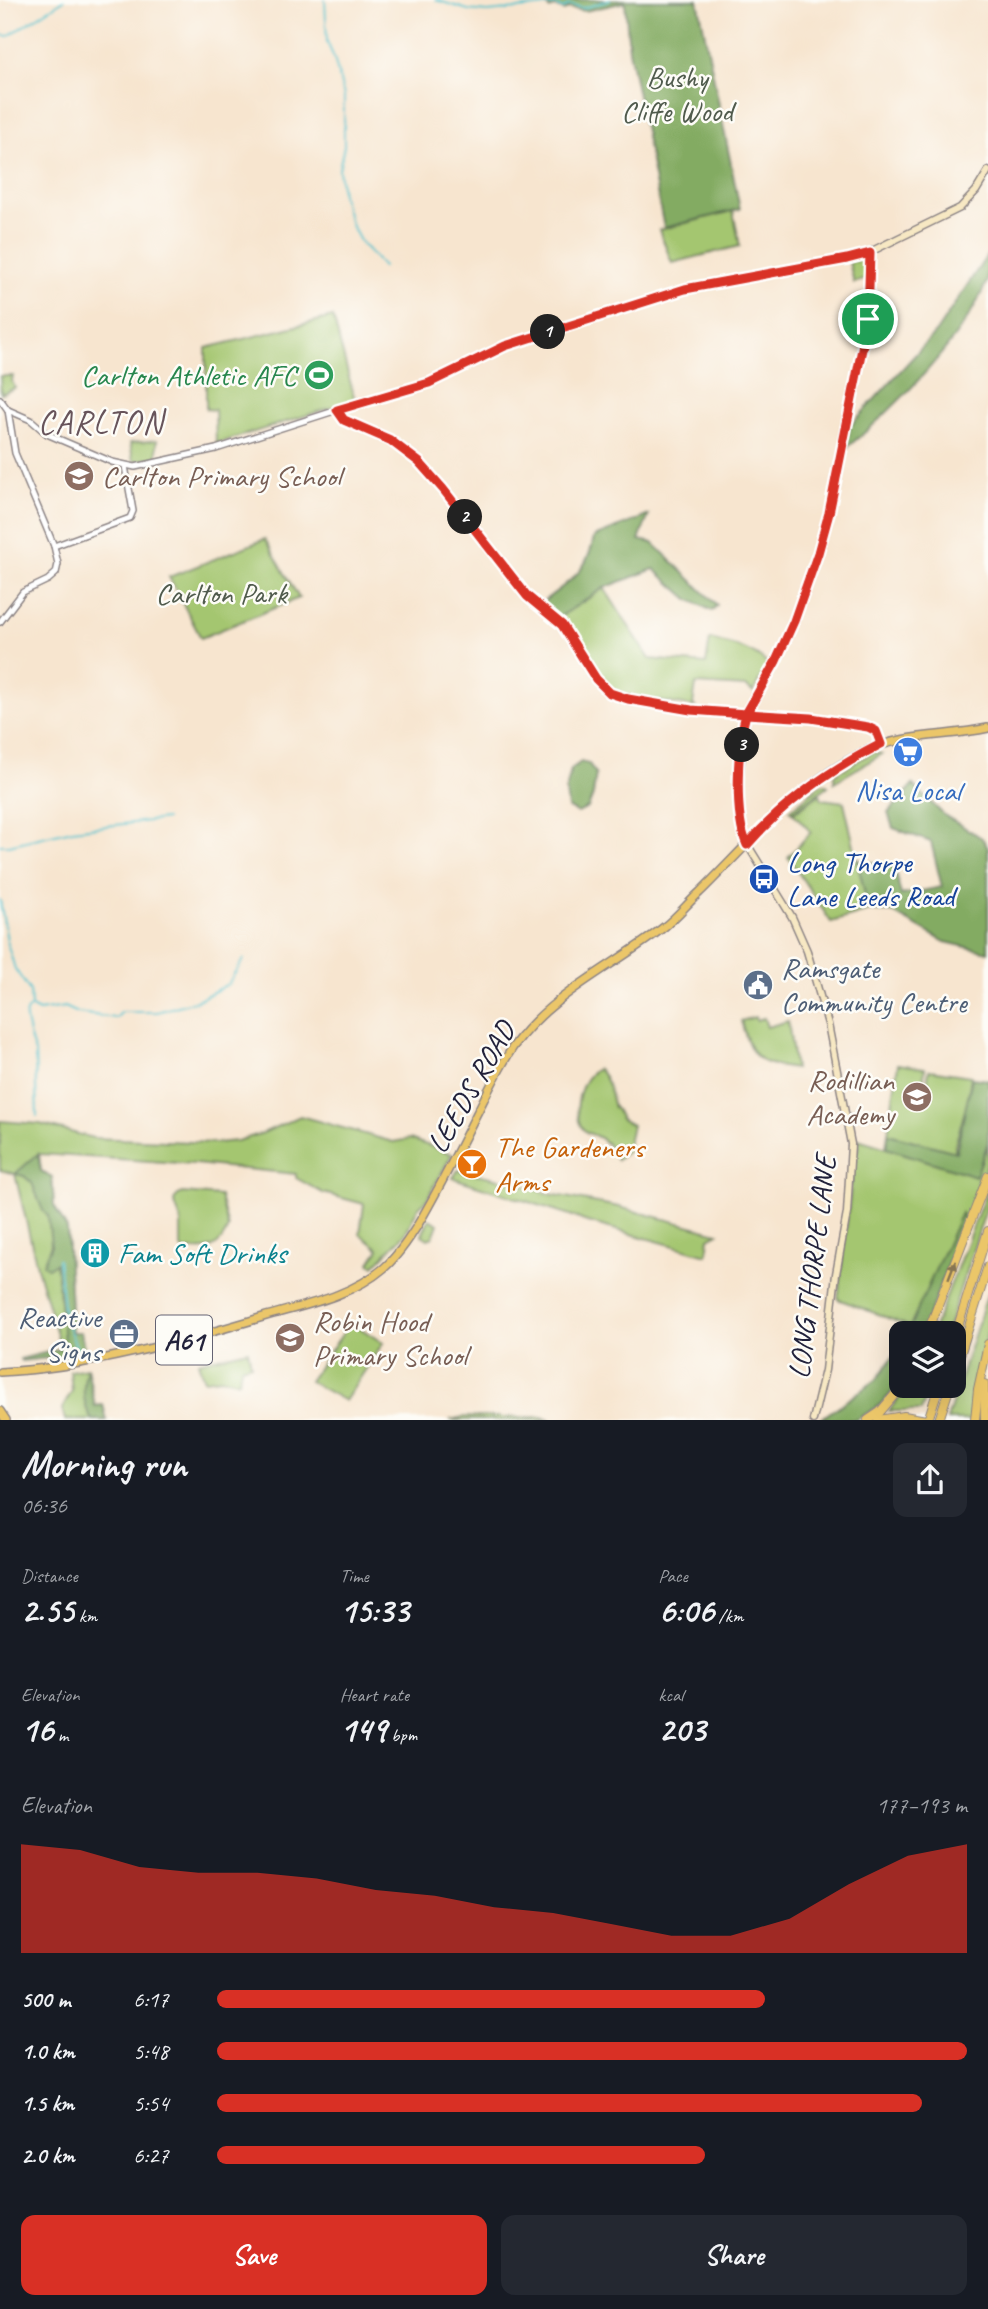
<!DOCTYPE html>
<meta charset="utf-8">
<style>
body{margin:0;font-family:Caveat,sans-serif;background:#242831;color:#f1f3f6;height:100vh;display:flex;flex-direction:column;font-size:26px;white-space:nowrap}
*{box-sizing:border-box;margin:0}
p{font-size:23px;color:#9ea1a6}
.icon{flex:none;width:38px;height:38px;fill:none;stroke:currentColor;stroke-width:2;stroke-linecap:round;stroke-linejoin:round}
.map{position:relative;height:1420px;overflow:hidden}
.drawer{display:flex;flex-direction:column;background:#171b24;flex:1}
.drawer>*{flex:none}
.controls{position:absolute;left:889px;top:1321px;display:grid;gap:14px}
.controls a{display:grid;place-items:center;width:77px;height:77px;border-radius:14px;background:#171b24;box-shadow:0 7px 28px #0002;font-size:35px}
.pin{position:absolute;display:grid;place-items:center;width:60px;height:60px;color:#fff;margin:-30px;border:4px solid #fff;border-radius:50%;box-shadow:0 2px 7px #0007}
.km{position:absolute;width:35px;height:35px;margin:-18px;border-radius:50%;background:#222;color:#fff;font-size:19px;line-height:35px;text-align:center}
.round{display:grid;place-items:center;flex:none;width:74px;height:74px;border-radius:14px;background:#242831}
.overview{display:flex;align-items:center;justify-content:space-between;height:119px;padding:0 21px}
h1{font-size:38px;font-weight:800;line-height:52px}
.metrics{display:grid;grid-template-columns:repeat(3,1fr);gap:10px;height:119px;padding:7px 21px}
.metrics div{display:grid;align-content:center}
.metrics b{font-size:35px;font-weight:800}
.metrics small{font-size:19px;font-weight:400}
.metrics p{font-size:19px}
.chart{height:196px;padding:14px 21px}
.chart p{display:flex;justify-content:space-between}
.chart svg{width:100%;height:126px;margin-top:7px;fill:#d93025;opacity:.7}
.button{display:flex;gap:14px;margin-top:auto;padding:14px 21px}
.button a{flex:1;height:80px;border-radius:14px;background:#d93025;color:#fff;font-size:28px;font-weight:800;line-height:80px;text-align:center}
.button a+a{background:#242831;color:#f1f3f6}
ul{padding:0 21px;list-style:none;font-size:23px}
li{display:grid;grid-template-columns:112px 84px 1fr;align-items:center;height:52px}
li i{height:18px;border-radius:9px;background:#d93025}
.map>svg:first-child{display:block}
</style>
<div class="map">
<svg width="988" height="1420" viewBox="0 0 988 1420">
<rect width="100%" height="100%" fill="#fdfcf7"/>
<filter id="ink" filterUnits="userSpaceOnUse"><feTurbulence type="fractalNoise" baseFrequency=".0143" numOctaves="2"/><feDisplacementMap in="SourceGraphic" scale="14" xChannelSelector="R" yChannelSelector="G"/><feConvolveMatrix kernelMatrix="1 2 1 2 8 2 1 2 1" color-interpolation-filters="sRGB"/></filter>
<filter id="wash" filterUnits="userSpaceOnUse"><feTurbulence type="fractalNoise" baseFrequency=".00686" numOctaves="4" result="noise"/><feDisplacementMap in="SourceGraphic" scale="28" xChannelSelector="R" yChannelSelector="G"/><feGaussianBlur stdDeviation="1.57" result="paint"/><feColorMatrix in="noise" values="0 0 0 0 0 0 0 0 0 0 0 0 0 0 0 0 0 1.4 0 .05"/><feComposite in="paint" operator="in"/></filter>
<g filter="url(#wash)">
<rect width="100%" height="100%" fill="#f7e5cf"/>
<g fill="#a4c66f" stroke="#637455" stroke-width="2">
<polygon points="733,211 740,246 672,263 659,230"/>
<polygon points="867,259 867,279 854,283 849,262"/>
<polygon points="333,317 355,400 216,444 215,410 206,409 206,348"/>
<polygon points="0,376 13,376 12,381 15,388 1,394"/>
<polygon points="157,440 157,457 136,461 133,459 130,443"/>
<polygon points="265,539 299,598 201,638 169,577"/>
<path d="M604 588 650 659 706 664 710 639C732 645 751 648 768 664L753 692 746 687 696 684 693 704 695 707 633 697 611 690 597 675 567 627 558 618Z"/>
<polygon points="874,752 882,754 834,782 834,776 837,773"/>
<polygon points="825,784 828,786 792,812 790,810 820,785"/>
<polygon points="820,794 822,799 844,802 869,911 831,922 788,857 811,832 793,813"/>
<path d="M755 1017 756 1020 764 1018 767 1027 788 1021 795 1069C757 1063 752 1060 741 1021Z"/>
<polygon points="898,1064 925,1068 921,1097 925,1097 929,1070 971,1076 967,1104 955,1145 955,1152 888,1134"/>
<path d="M598 1069C609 1080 610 1094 614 1108L616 1109 621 1119 632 1125 629 1138V1150L617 1160C611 1149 607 1141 596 1136 592 1134 588 1134 585 1131 570 1118 579 1076 598 1069Z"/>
<polygon points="300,1116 393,1142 410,1139 452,1154 427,1199 418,1208 405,1234 374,1266 370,1263 379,1249 360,1234 364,1204 323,1193 296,1178 296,1174 195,1164 39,1154 41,1171 52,1177 54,1206 67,1229 72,1332 81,1332 85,1354 63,1356 38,1271 15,1174 0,1170 0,1121 40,1124 93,1138 216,1143 237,1141 263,1133"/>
<polygon points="858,1139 976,1176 988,1144 988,1161 965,1221 961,1214 911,1327 838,1299 855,1152 858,1149"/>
<polygon points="458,1170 514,1182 550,1194 619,1207 718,1233 709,1238 707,1255 584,1221 570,1215 453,1178"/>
<polygon points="988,1187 988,1203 946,1333 932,1334"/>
<path d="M182 1193 220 1196 228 1228C219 1251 207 1250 185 1250L181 1248V1221L174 1201 177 1196Z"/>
<polygon points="429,1219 438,1224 433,1237 428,1239 422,1235"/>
<polygon points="988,1292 988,1330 974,1390 971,1420 947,1420"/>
<polygon points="351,1322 383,1343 345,1401 309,1381"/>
<polygon points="248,1350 251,1364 241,1367 239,1381 221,1378 204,1380 198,1362"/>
<polygon points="87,1368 95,1406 103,1405 107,1420 65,1420 62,1409 72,1391 70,1371"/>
<polygon points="908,1386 929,1386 921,1411 889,1411"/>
<polygon points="463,1417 542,1417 551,1420 450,1420"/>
</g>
<g fill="#83ab62" stroke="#52664e" stroke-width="2">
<polygon points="546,0 698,0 740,209 664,228 629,50 625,2 585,11 569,8 564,11 555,7 549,9"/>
<path d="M988 254C988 262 988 273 987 281 964 339 894 410 845 449L850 426 936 332Z"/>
<path d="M649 515 639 540 653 543 717 605 712 611 688 599 654 569 604 588 558 618 540 604C568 581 587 575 594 537Z"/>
<polygon points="581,762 589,764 596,774 593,795 588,808 578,813 568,808 566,791 571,769"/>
<polygon points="913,785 944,815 982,838 988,848 988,952 945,942 891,912 869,911 857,860 894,866 901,895 942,887 931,842 893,828 888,813"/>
<polygon points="972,1078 988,1080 988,1142 976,1176 886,1148 888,1134 956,1152"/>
<polygon points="38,1154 41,1171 52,1177 54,1206 67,1229 72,1332 81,1332 85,1354 21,1361 20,1359 61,1349 64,1341 56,1263 48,1268 43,1264 51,1245 48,1216 43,1211 32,1183 24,1176 15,1174"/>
<polygon points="961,1213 965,1221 922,1333 907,1333"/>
<polygon points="901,1346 901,1379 889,1396 877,1407 856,1420 819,1420 876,1380"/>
<path d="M87 1368 95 1406 103 1405 107 1420H92C82 1404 82 1386 87 1368Z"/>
</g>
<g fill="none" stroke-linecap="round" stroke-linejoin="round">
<g stroke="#56c2ce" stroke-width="2">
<polyline points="325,0 327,42 334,58 344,96 344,146 339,169 342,196 351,224 360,241 383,267"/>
<polyline points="436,0 468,10 488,12 555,5 563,9 569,5 584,8 610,0"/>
<polyline points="0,35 8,36 64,0"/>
<polyline points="0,845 9,845 72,830 166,819"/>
<path d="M0 900 8 946 15 969 30 991 31 1007C29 1009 27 1010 26 1012 24 1017 32 1047 35 1052L37 1116"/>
<polyline points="31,1007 39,1011 65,1007 78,1013 116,1018 122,1012 157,1012 196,1001 228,984 244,959"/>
<polyline points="58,1259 64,1316 79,1354"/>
</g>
</g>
</g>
<g filter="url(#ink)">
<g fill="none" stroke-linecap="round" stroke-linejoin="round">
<g stroke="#8c8485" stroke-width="8">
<g id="tertiary">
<polyline points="0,399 8,410 31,420 47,434 112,462 135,467 216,449 356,404 429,383 505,346 685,289 847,259 870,252"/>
<polyline points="337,410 344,420 390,440 419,462 443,489 527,595 562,625 596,679 610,693 628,699 691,710 811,718 868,727 876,731 881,744"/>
<polyline points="54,546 130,518 133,511 125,466"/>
<polyline points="0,622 23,592 48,580 56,573 58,564 54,546 15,453 8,410"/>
</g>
</g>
<g stroke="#8c8485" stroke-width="9">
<polyline id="secondary" points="813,1420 825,1370 836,1274 847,1213 851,1144 828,1024 807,951 792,917 744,839 740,816 739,779 746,714 776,661 794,621 824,534 868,319 870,252 960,208 976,191 988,171"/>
</g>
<g stroke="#8c8485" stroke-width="10">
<g id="primary">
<path d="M0 1372C88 1368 179 1342 263 1317 304 1305 350 1297 384 1268 402 1252 416 1229 428 1207 445 1177 461 1145 477 1113 488 1091 499 1068 513 1047 552 993 613 967 664 927 677 917 688 903 700 892 751 842 799 782 866 751 905 733 947 737 988 728"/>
<polyline points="0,1411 6,1420"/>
</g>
</g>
<g stroke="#8c8485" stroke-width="10">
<g id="motorway">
<polyline points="927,1334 988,1176"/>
<polyline points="954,1339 988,1231"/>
<polyline points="954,1374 988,1266"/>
<polyline points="984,1384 985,1420"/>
<polyline points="868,1420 880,1412 902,1386"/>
<polyline points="878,1420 904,1416 926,1420"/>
<polyline points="928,1420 939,1386"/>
<polyline points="939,1420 950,1386"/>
<polyline points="975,1420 978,1389 988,1344"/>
</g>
</g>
<use href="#tertiary" stroke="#fff" stroke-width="5"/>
<use href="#secondary" stroke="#f7e8c3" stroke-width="6"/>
<use href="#primary" stroke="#ebc669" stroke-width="7"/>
<use href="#motorway" stroke="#ebc669" stroke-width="8"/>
</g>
<defs><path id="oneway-solid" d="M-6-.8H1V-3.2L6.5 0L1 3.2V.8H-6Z" transform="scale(1.75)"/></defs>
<use fill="#867452" href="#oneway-solid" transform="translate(952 1270) rotate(-69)"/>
</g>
<g fill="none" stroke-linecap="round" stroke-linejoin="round" filter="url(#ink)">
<g stroke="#fff" stroke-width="14">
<path id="route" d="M868 319 870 253 847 259 685 289 505 346 429 383 337 410 344 420 390 440 419 462 443 489 527 596 562 625 596 679 610 693 628 699 691 710 746 714C737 745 734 816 747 845 785 801 830 770 881 744L876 731 868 727 811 718 746 714 776 661 794 621 818 553 829 513 868 319"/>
</g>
<use href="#route" stroke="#d93025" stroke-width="9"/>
</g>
<defs>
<g id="stadium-disc" transform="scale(1.575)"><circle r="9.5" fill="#2e9e5b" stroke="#fdfcf7"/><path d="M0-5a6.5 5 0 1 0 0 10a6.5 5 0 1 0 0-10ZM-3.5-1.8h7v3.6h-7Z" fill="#fff"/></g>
<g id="school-disc" transform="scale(1.575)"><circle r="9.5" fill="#8d6e63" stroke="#fdfcf7"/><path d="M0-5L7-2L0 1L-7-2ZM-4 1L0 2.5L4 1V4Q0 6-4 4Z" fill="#fff"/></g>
<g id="supermarket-disc" transform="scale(1.575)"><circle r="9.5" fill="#3f7fe0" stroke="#fdfcf7"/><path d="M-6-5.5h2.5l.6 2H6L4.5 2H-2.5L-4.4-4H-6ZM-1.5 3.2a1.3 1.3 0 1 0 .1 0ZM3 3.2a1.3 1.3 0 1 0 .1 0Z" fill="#fff"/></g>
<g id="bus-disc" transform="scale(1.575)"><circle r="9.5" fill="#1a4fb4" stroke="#fdfcf7"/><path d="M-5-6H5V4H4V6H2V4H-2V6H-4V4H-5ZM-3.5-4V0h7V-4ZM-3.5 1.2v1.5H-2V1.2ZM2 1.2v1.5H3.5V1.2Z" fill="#fff"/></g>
<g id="civic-disc" transform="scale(1.575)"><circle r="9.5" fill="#5c6f8a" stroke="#fdfcf7"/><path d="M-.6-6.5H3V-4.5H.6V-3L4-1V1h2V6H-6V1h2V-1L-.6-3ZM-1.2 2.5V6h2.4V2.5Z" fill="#fff"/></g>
<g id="bar-disc" transform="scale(1.575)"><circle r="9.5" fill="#e8710a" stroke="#fdfcf7"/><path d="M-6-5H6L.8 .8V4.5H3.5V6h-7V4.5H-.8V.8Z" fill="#fff"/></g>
<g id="building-disc" transform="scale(1.575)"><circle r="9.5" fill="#0f9aa8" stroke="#fdfcf7"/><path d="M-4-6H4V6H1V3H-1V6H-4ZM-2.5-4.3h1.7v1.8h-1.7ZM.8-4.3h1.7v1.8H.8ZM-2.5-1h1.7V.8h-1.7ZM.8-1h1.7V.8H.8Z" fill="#fff"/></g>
<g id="office-disc" transform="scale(1.575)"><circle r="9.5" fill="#5c6f8a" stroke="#fdfcf7"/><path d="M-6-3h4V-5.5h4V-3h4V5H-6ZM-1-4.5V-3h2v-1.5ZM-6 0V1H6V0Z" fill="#fff"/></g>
</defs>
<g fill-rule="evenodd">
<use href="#stadium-disc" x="319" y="375"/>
<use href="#school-disc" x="79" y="476"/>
<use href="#supermarket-disc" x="908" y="752"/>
<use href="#bus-disc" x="764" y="879"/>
<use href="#civic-disc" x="758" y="985"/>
<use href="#school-disc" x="917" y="1097"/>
<use href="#bar-disc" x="472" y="1164"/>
<use href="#building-disc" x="95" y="1253"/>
<use href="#office-disc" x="124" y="1334"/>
<use href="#school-disc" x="290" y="1338"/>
</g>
<g text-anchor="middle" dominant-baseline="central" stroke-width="5" stroke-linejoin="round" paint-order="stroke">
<rect fill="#fdfcf7" stroke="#646373" stroke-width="2" x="156" y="1315.5" width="56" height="49" rx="5"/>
<g font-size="28" font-weight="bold" fill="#22223b">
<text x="184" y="1340">A61</text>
</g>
<g font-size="30" fill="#505b4d" stroke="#fdfcf7">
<text x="677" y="77">Bushy<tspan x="677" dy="34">Cliffe Wood</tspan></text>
<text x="221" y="593">Carlton Park</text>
</g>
<g font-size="30" fill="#27864d" stroke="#fdfcf7" text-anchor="end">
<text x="296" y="375">Carlton Athletic AFC</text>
</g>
<g font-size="30" fill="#785e54" stroke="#fdfcf7" text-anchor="start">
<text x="102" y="476">Carlton Primary School</text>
<text x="894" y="1080" text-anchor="end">Rodillian<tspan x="894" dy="34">Academy</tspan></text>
<text x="313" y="1321">Robin Hood<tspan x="313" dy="34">Primary School</tspan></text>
</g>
<g font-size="30" fill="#366cbe" stroke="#fdfcf7">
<text x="908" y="790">Nisa Local</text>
</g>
<g font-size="30" fill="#164399" stroke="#fdfcf7" text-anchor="start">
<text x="787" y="862">Long Thorpe<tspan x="787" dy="34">Lane Leeds Road</tspan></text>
</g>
<g font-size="30" fill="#4e5e75" stroke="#fdfcf7" text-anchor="start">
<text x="781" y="968">Ramsgate<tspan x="781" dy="34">Community Centre</tspan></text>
<text x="101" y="1317" text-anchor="end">Reactive<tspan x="101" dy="34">Signs</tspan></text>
</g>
<g font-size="30" fill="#22223b" stroke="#fdfcf7">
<text transform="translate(471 1087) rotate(-60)">LEEDS ROAD</text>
<text transform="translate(812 1267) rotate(-83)">LONG THORPE LANE</text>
</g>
<g font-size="30" fill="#c56008" stroke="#fdfcf7" text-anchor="start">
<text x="495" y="1147">The Gardeners<tspan x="495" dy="34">Arms</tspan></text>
</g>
<g font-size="30" fill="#0d838f" stroke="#fdfcf7" text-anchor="start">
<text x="118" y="1253">Fam Soft Drinks</text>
</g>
<g font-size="33" letter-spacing="2" fill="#67545b" stroke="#fdfcf7">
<text x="101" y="422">CARLTON</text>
</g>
</g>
</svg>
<div class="controls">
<a><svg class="icon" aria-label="layers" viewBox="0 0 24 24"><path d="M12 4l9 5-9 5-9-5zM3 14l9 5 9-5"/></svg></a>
</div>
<div class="pin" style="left:868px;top:319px;background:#1e9e55"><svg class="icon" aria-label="arrive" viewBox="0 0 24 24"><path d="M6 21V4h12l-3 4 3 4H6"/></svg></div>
<b class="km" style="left:548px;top:332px">1</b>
<b class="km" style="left:465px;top:517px">2</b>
<b class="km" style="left:742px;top:745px">3</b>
</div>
<section class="drawer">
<div class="overview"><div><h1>Morning run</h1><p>06:36</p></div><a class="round"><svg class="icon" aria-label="share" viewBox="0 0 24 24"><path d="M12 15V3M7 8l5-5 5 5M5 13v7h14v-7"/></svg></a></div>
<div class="metrics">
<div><p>Distance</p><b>2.55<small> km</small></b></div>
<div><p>Time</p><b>15:33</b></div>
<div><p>Pace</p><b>6:06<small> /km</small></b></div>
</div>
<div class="metrics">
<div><p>Elevation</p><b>16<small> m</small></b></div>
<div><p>Heart rate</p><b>149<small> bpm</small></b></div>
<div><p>kcal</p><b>203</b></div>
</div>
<div class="chart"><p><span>Elevation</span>177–193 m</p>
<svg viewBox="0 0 160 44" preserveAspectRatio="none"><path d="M0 44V6L10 8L20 14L30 16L40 16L50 18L60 22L70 24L80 28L90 30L100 34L110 38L120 38L130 32L140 20L150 10L160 6V44z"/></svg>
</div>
<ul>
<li><b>500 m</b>6:17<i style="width:73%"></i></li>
<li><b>1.0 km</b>5:48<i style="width:100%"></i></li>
<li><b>1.5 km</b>5:54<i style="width:94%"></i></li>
<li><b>2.0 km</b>6:27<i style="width:65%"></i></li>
</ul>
<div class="button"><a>Save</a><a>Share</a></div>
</section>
